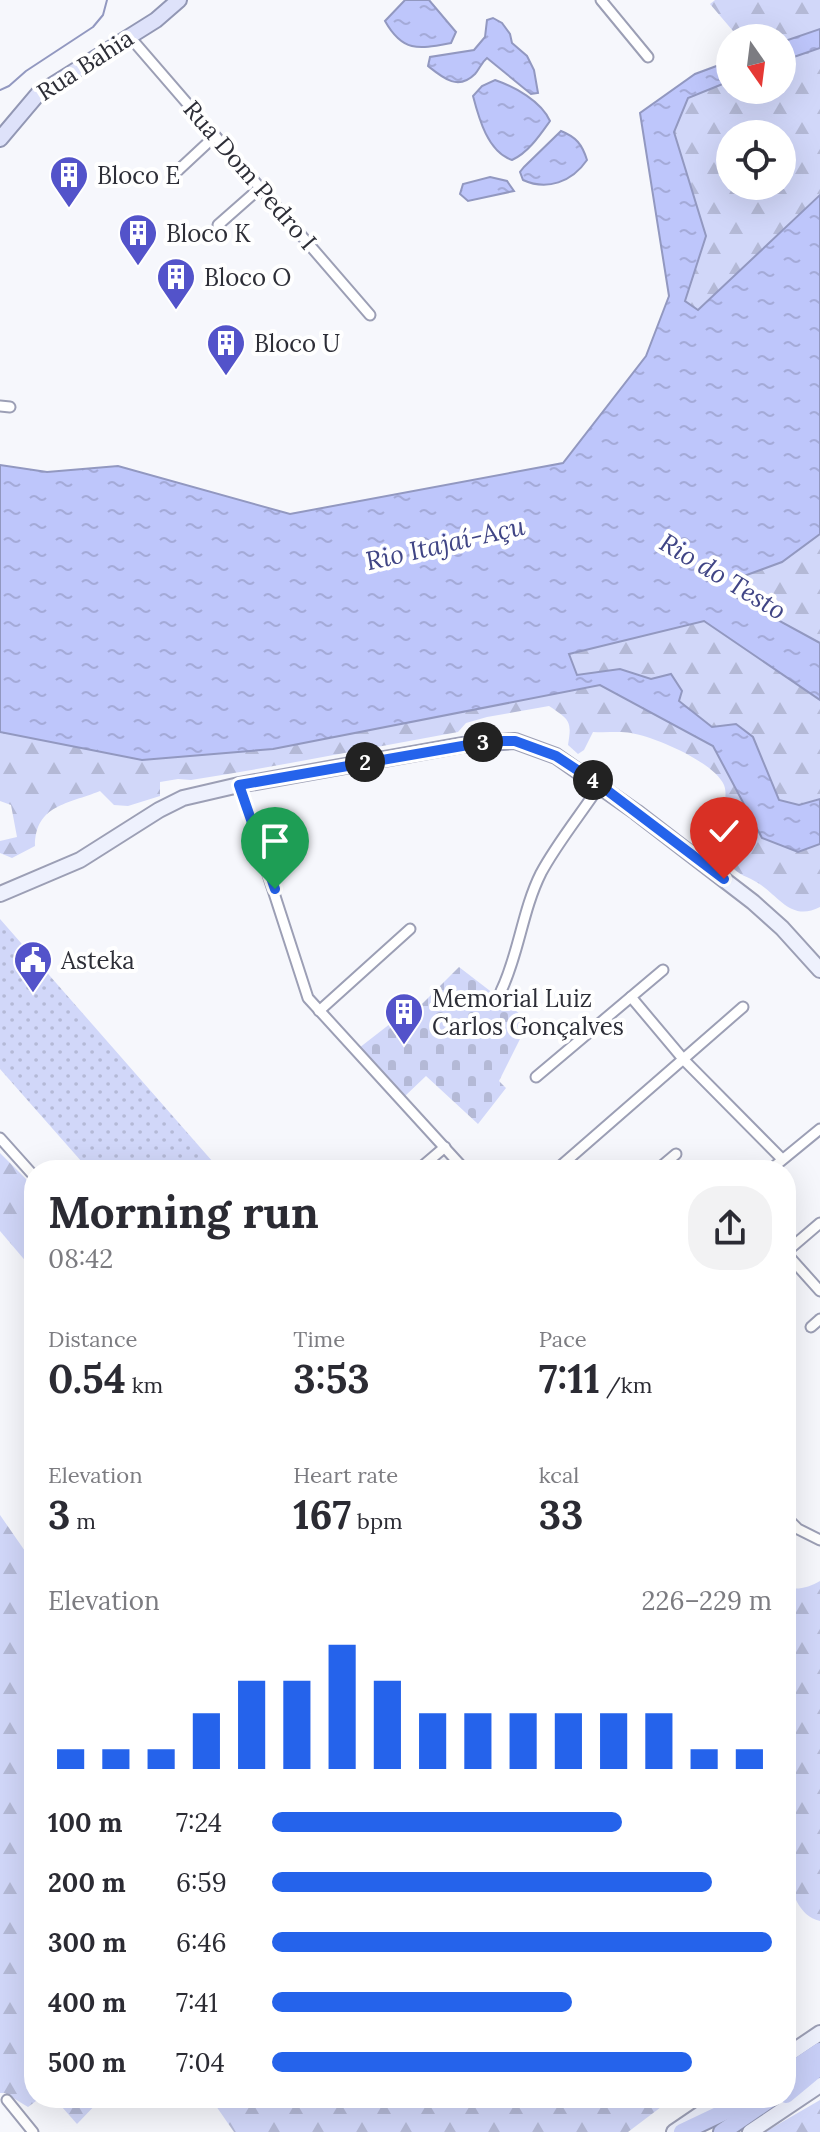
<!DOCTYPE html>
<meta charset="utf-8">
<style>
body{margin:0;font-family:Lora,serif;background:#f2f2f3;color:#2b2b33;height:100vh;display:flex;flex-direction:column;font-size:30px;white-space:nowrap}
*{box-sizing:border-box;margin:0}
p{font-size:26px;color:#7c7c81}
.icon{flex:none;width:44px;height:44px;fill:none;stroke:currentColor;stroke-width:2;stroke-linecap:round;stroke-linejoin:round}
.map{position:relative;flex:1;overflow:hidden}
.sheet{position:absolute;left:24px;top:1160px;width:772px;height:948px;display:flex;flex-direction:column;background:#fff;border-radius:32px;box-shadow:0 8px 32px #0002}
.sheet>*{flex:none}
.needle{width:52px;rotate:166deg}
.controls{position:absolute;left:716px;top:24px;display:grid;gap:16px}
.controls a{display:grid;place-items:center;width:80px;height:80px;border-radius:50%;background:#fff;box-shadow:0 8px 32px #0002;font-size:40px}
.pin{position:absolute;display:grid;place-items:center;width:68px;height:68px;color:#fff;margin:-82px -34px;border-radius:50% 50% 50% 0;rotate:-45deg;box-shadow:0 0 8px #0007}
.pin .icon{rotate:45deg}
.km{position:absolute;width:40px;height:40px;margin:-20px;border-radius:50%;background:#222;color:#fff;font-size:22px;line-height:40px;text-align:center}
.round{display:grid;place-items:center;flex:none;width:84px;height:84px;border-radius:32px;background:#f2f2f3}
.headline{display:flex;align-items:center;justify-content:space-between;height:136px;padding:0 24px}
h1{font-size:44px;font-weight:800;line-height:60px}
.metrics{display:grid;grid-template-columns:repeat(3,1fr);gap:12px;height:136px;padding:8px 24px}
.metrics div{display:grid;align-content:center}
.metrics b{font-size:40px;font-weight:800}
.metrics small{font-size:22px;font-weight:400}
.metrics p{font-size:22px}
.chart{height:224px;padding:16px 24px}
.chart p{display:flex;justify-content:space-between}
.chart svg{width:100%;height:144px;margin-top:8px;stroke:#2563eb;stroke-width:6}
ul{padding:0 24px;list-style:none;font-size:26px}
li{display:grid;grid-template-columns:128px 96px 1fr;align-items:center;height:60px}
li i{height:20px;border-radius:10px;background:#2563eb}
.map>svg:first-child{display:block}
</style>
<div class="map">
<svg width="820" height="2132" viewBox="0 0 820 2132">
<defs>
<pattern id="forest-firs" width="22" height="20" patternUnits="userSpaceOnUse" patternTransform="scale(2)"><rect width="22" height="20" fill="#d1d7f9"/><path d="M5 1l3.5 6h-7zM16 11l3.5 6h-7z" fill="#b4b9d6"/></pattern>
<pattern id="cemetery-stones" width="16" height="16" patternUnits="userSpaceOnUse" patternTransform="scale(2)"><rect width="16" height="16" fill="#d1d7f9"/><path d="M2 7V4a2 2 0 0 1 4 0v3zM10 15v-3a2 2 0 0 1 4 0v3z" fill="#b4b9d6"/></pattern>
<pattern id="park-dots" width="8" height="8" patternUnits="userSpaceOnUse" patternTransform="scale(2)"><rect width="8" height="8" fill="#d1d7f9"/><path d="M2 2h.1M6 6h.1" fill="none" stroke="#b4b9d6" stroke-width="1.8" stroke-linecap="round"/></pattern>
<pattern id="water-ripples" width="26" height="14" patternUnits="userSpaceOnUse" patternTransform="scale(2)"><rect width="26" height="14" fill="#bec6fb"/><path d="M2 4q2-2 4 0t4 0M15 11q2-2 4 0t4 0" fill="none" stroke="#a4aad8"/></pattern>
</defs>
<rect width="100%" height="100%" fill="#f6f7fc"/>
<g fill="url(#forest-firs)" fill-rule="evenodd">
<polygon points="715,0 820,0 820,29 782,42 782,38 739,38 710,4"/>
<path d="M820 48V195L698 310 685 301 705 236 674 132 688 98 730 81V90H782V61ZM730 134H782V186H730Z"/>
<polygon points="820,534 820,643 730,594 741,577 782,562"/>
<polygon points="704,621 820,700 820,799 799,805 779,800 736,724 712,727 651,679 620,669 577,675 569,653"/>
<path d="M600 684 713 746 762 838 798 852 820 844V907C791 922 779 896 758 883 749 877 738 875 731 866L732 860 745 850 747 844 723 810C725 802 727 793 724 785 714 762 655 737 631 733 620 731 606 733 593 732L584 750 578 754 568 745C572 721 570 720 549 706L487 717 466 723 458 732C369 748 280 766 191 780L178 779 160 782V796L128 806 114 805 100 791C68 804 35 805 35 846L12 858 0 853V841L17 837 11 805 0 801V732L142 760 273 749Z"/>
<polygon points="0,1153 34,1187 34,1271 0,1231"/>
<polygon points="0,1515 34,1564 34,2098 40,2098 28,2107 5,2093 0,2093"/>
<path d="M820 1581V1921C798 1916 792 1891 786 1872V1587C797 1591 810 1587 820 1581Z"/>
<polygon points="54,2098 102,2098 77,2124"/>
<polygon points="219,2098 673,2098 628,2132 234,2132 216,2106"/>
<polygon points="820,2100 820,2132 765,2132"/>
</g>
<polygon fill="url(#cemetery-stones)" points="459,967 529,1021 499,1081 506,1088 478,1124 426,1076 405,1096 359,1048 395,1020 402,1024"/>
<polygon fill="url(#park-dots)" points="0,919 220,1170 221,1170 89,1170 0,1069"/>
<g fill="url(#water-ripples)" stroke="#9298c0" stroke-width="2">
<path d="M405 0H429L456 32 451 43C419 49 403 53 385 21Z"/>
<path d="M493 18 502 23 510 34 512 43 527 56 534 70 538 93 531 94 487 58C481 63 480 68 475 74 458 91 443 78 428 66L430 57 474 50 485 37 487 20Z"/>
<polygon points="820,29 820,48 782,61 782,42"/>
<polygon points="730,61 730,81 688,98 674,132 706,236 685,301 698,310 820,195 820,534 782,562 741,577 730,594 820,643 820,700 704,621 569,654 577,675 620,669 651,679 671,674 682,691 679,701 712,727 736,724 753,737 779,800 799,805 820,799 820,844 798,852 762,838 713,746 600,685 273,749 142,760 0,732 0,465 47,472 118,466 290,514 563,463 646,356 669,296 640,113 695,74"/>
<path d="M495 80C515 87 541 101 550 121 540 135 528 153 512 160 488 152 479 119 473 96L482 86Z"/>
<path d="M561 131C576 137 582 144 587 160 572 182 547 191 523 180L520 172 524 167Z"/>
<polygon points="490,177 507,181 514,191 468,201 460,194 463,184"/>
</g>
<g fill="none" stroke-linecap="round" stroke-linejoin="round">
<polyline stroke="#9298c0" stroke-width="2" points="0,90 9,86 26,71 93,27 103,15 107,0"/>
<g stroke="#9c9fb5" stroke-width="13">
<g id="street">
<polyline points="601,0 648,57"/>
<polyline points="129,36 370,315"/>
<polyline points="171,177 215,136"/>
<polyline points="218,225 260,188"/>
<polyline points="0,406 10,407"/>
<polyline points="239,785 308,998 465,1170"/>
<path d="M501 991C519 954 522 911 541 873 557 843 581 814 600 785"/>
<polyline points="631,997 684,1060 782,1159"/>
<polyline points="319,1011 410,929"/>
<polyline points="536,1077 663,970"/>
<polyline points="0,1138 34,1176"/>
<polyline points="418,1170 445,1147"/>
<polyline points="556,1170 743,1007"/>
<polyline points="657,1170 676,1154"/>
<polyline points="770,1170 820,1129"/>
<polyline points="786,1252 820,1223"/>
<polyline points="786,1253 820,1291"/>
<polyline points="811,1327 820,1319"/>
<polyline points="786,1517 798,1529 820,1540"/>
<polyline points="7,2100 33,2132"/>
</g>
</g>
<g stroke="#9c9fb5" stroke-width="18">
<g id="secondary">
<polyline points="0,894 80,860 159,810 183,798 239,785 462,745 515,741 556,756 636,812 753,902 782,928 820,970"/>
<polyline points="786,2056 820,2033"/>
<polyline points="674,2132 724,2098"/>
<polyline points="750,2132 820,2085"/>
</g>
</g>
<g stroke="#9297b4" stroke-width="18">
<polyline id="primary" points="0,139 38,94 156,20 179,0"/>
</g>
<g stroke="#9297b4" stroke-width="20">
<g id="highway">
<polyline points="786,2074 820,2051"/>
<polyline points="786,2095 820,2067"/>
<polyline points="682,2132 741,2104"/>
<polyline points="722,2132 772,2098"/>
</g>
</g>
<use href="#street" stroke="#fff" stroke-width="9"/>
<use href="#secondary" stroke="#eef1fd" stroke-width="14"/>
<use href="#primary" stroke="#dee2fa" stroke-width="14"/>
<use href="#highway" stroke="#c8cff7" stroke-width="16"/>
</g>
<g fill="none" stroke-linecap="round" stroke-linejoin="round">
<g stroke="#fff" stroke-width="16">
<polyline id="route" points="275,889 239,785 491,741 515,741 556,756 600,785 724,879"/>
</g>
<use href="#route" stroke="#2563eb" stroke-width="10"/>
</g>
<defs>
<g id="building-pin" transform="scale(2)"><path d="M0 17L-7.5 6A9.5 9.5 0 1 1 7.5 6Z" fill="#5353ca" stroke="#fff"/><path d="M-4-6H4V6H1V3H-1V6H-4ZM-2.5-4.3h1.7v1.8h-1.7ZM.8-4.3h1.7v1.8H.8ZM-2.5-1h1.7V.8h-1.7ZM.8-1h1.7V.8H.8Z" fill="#fff"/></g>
<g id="civic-pin" transform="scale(2)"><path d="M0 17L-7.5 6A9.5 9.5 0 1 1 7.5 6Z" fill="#5353ca" stroke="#fff"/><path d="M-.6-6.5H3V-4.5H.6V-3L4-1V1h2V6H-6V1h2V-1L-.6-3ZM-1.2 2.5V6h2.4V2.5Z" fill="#fff"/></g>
</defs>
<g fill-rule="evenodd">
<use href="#building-pin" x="69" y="175"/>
<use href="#building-pin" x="138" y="233"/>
<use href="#building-pin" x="176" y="277"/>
<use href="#building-pin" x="226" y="343"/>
<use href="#civic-pin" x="33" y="960"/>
<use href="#building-pin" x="404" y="1012"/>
</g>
<g text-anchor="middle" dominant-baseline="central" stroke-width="8" stroke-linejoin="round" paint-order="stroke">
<g font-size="24" fill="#2d2e37" stroke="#fff">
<text transform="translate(85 65) rotate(-33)">Rua Bahia</text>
<text transform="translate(250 175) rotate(49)">Rua Dom Pedro I</text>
</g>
<g font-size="24" fill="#2d2e37" stroke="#fff" text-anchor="start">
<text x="97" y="175">Bloco E</text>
<text x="166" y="233">Bloco K</text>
<text x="204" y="277">Bloco O</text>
<text x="254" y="343">Bloco U</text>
<text x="61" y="960">Asteka</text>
<text x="432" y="998">Memorial Luiz<tspan x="432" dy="28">Carlos Gonçalves</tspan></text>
</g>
<g font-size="26" font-style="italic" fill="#404585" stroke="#fff">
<text transform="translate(445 543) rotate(-13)">Rio Itajaí-Açu</text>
<text transform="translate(723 576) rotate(31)">Rio do Testo</text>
</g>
</g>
</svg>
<div class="controls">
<a><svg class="needle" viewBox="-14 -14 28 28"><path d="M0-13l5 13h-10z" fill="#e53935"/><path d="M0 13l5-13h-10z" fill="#7c7c81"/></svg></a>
<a><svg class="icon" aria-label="locate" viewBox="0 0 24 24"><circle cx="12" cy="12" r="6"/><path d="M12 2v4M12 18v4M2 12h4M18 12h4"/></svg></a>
</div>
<div class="pin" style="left:275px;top:889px;background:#1e9e55"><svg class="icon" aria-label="arrive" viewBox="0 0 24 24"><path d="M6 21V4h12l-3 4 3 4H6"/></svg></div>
<div class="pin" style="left:724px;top:879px;background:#d93025"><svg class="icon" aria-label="check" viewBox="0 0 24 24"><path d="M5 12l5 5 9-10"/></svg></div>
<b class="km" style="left:365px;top:762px">2</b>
<b class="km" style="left:483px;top:742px">3</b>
<b class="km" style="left:593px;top:780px">4</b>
<section class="sheet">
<div class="headline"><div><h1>Morning run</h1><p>08:42</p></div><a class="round"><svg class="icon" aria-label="share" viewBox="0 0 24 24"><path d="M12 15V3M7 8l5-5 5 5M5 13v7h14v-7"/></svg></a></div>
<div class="metrics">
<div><p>Distance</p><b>0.54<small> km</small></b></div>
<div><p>Time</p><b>3:53</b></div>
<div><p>Pace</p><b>7:11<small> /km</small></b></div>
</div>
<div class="metrics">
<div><p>Elevation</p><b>3<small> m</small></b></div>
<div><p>Heart rate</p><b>167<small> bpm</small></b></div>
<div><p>kcal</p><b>33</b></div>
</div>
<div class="chart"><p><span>Elevation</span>226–229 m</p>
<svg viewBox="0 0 160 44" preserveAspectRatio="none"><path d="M5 44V38M15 44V38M25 44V38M35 44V27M45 44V17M55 44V17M65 44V6M75 44V17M85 44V27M95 44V27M105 44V27M115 44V27M125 44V27M135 44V27M145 44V38M155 44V38"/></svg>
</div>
<ul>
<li><b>100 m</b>7:24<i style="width:70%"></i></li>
<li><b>200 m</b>6:59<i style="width:88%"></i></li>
<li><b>300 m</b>6:46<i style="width:100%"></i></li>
<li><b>400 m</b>7:41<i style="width:60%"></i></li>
<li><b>500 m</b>7:04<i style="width:84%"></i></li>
</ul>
</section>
</div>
